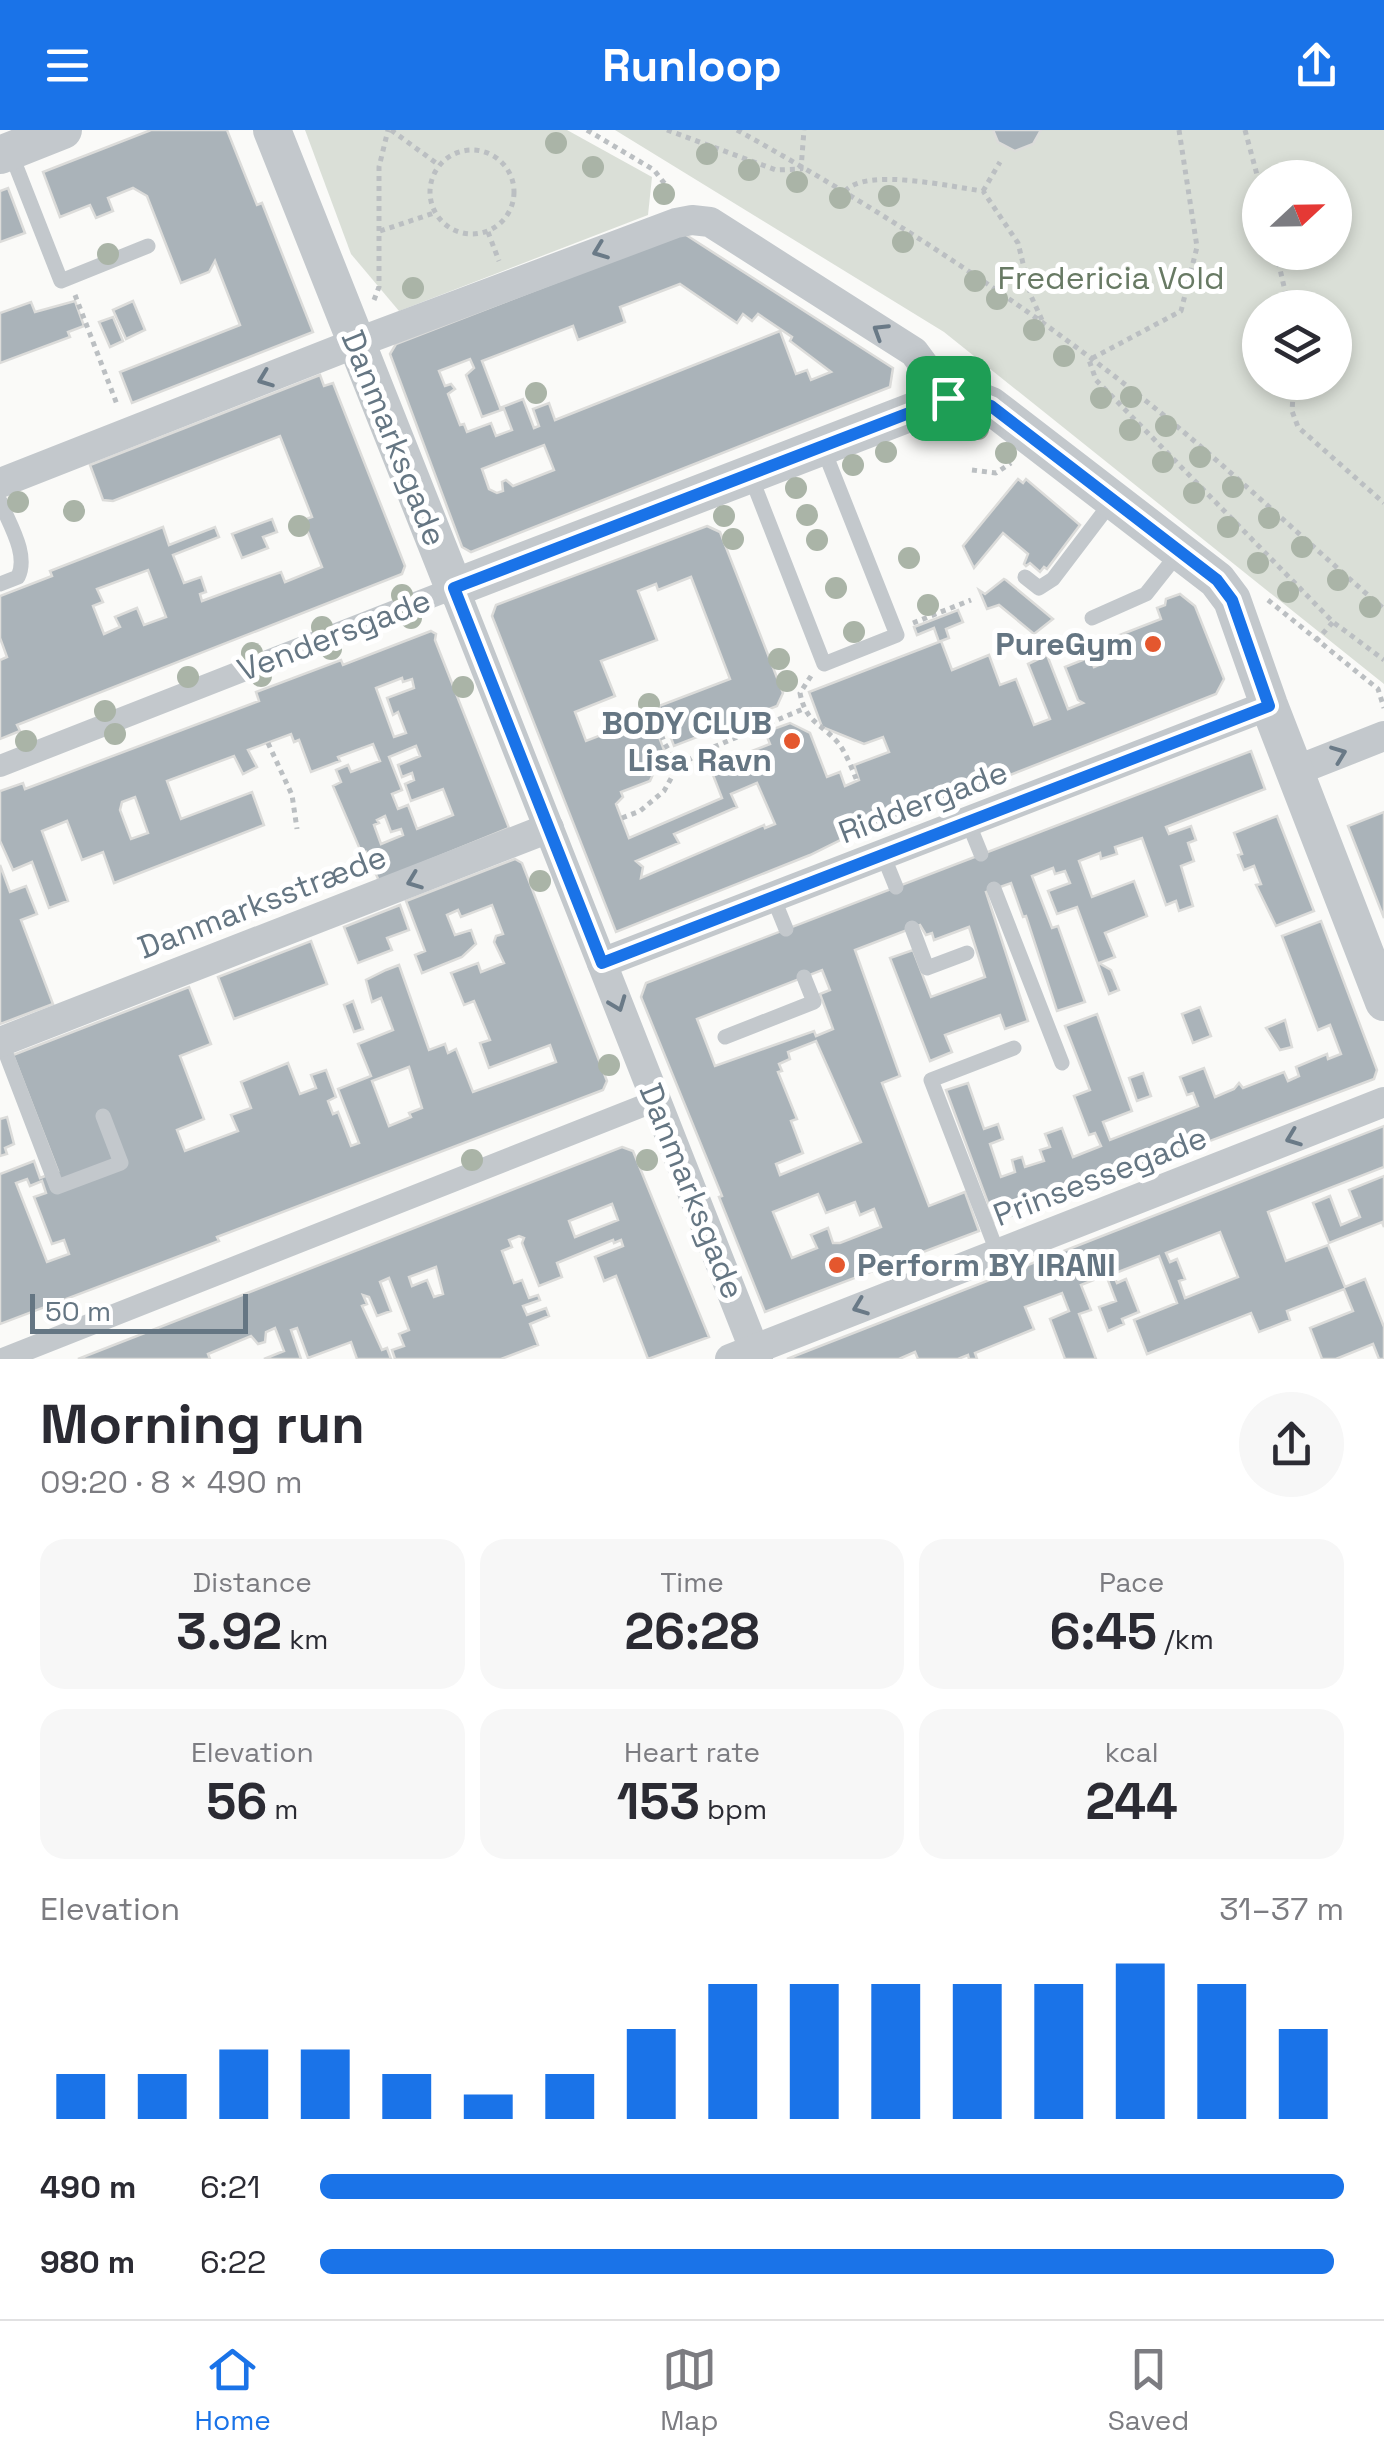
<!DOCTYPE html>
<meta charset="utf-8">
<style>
body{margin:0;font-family:"Space Grotesk",sans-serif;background:#f7f7f7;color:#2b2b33;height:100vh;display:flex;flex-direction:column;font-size:38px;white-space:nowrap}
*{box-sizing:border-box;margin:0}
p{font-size:32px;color:#7c7c81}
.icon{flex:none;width:55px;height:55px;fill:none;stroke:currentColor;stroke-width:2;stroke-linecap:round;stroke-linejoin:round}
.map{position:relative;height:1229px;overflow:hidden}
.sheet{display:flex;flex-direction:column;background:#fff;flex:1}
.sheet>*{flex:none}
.needle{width:65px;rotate:68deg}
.controls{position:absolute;left:1242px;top:30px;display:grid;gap:20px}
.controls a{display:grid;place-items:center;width:110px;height:110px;border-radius:50%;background:#fff;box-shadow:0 5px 15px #0003;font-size:50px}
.scale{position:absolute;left:30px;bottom:25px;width:218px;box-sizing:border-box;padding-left:10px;border:5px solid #657683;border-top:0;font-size:28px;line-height:35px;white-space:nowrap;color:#657683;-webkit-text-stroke:8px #fff;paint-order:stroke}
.pin{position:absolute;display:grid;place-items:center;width:85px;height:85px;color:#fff;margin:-42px;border-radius:20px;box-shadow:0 5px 15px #0006}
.round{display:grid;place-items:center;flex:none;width:105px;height:105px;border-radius:52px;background:#f7f7f7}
.summary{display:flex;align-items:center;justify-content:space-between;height:170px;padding:0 40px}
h1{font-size:55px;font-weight:700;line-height:75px}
.figures{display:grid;grid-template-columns:repeat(3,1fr);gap:15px;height:170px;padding:10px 40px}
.figures div{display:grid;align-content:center;border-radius:25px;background:#f7f7f7;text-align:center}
.figures b{font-size:50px;font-weight:700}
.figures small{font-size:28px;font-weight:400}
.figures p{font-size:28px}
.chart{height:280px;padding:20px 40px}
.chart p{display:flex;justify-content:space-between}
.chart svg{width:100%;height:180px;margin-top:10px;stroke:#1a73e8;stroke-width:6}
ul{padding:0 40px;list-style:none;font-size:32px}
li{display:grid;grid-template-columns:160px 120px 1fr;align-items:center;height:75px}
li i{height:25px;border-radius:12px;background:#1a73e8}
header{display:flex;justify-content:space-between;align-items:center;height:130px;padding:0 40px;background:#1a73e8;color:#fff;font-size:45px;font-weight:700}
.tabs{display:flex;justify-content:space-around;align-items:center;height:140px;border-top:2px solid #e1e1e2;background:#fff;font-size:28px;color:#7c7c81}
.tabs a{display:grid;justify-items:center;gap:5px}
.tabs .current{color:#1a73e8}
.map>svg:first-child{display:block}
</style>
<header><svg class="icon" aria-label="menu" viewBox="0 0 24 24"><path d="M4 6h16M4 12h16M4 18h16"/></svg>Runloop<svg class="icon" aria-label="share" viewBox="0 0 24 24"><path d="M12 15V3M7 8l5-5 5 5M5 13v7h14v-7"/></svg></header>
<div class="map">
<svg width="1384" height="1229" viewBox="0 0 1384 1229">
<rect width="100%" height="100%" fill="#fafaf8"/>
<g fill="#dadfd7" fill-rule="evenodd">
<polygon points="305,0 567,0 652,47 648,85 399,181 351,124"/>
<path d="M615 0H1384V554L944 202ZM1260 48H1335V122H1260ZM1260 178H1335V252H1260Z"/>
</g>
<g fill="#aab3b9" stroke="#dcdcda" stroke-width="2.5" fill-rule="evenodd">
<polygon points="151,0 227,0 257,75 262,73 313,202 132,273 120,242 240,195 215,131 209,142 181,153 147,66 133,58 108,68 113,81 96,88 90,75 60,87 43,42"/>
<polygon points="993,0 1041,0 1033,14 1015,21 998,12"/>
<polygon points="8,58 25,103 0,112 0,61"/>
<path d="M683 103 893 238 890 257 471 422 462 417 390 224 396 214ZM680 154 737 193 743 184 752 191 758 184 792 207 790 211 831 242 811 250 807 240 796 244 780 201 555 290 549 273 533 279 539 296 534 298 523 269 500 278 482 231 573 196 578 210 625 192 620 177ZM470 229 474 238 466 245 482 287 504 279 512 300 496 306 491 293 467 302 464 294 460 295 448 264 455 259 451 254 445 256 439 241ZM544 315 554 340 513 356 506 350 502 352 503 361 497 363 489 359 482 339Z"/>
<polygon points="75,171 84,196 68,202 70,207 0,233 0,183 31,172 35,182"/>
<polygon points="133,171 145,200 126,209 113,180"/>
<polygon points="113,187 123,211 110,217 99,192"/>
<path d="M320 245 324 256 333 253 405 436 402 444 17 595 20 601 0 609V530L7 527 0 508V466L52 446 50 441 163 397 169 415 215 397 219 407 173 425 184 453 201 447 206 462 200 464 202 471 281 442 285 452 322 437 303 390 312 387 280 306 113 371 103 370 90 335ZM148 440 166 487 144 495 137 478 115 487 120 497 104 504 93 476 103 472 97 459Z"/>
<polygon points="1018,349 1023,353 1026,349 1080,395 1047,439 1044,437 1040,442 1030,433 1026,436 1024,434 1028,424 1003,403 974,438 963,416"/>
<polygon points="272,389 277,402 263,407 268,418 242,428 232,404"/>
<path d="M707 396 720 402 783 563 777 576 674 616 659 576 730 549 691 447 658 460 656 454 638 461 657 510 601 531 615 566 575 582 586 611 651 586 664 620 650 651 621 662 623 667 616 674 629 708 722 668 713 645 718 634 770 614 765 602 790 593 810 603 827 647 840 642 845 656 859 650 854 635 889 622 883 607 864 614 822 597 809 562 939 512 934 498 917 505 914 497 958 480 963 492 946 499 949 508 941 511 952 540 989 525 1000 555 1016 549 1034 595 1050 589 1028 534 1047 525 1068 579 1083 573 1078 570 1065 537 1090 527 1094 537 1101 534 1094 515 1161 489 1157 478 1165 475 1166 469 1180 464 1195 476 1224 549 1216 564 878 697 877 694 863 699 810 725 616 802 492 486 496 475ZM757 653 775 694 765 698 764 695 641 748 643 737 636 731 679 713 674 704 737 677 731 664Z"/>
<polygon points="1004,449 1006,450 1053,489 1034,504 999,475 987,479 979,460 985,464"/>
<path d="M431 501 436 504 435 510 509 698 379 751 366 722 362 724 333 656 341 652 336 640 348 635 351 642 380 631 373 614 338 627 340 631 311 642 299 610 294 612 291 604 248 620 257 637 243 644 234 626 167 651 181 689 252 662 264 695 114 753 103 722 82 730 67 691 42 701 68 771 49 778 32 732 13 740 0 711V661L23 653 25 659 259 571 256 562 341 530 343 535ZM402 548 403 552 412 549 414 558 387 568 393 585 398 582 406 603 394 607 376 558ZM416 616 420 626 398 635 402 647 412 643 414 650 405 654 411 671 443 659 453 685 417 699 408 675 398 679 392 664 402 660 389 627ZM135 667 148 703 131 709 120 680 122 672ZM385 686 391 702 401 699 403 705 381 714 374 695 379 693 377 690Z"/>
<path d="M1251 621 1265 659 1166 697 1169 704 1191 696 1196 710 1188 713 1194 731 1181 736 1193 776 1179 781 1176 771 1166 775 1142 708 1115 717 1117 724 1101 729 1100 723 1079 731 1092 767 1134 751 1147 786 1105 803 1115 827 1099 833 1111 840 1119 860 1109 864 1077 777 1057 784 1048 761 1070 753 1065 741 1055 744 1053 738 1032 746 1052 798 1058 796 1085 872 1057 881 1026 786 1023 787 1011 753 986 762 1028 891 1005 899 1000 885 945 905 952 922 930 931 890 828 913 820 931 867 985 847 969 797 934 810 932 803 926 805 920 795 855 820 900 946 882 953 929 1076 965 1062 979 1101 891 1134 892 1137 879 1143 878 1139 765 1182 719 1067 722 1066 641 867 646 853ZM822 840 830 860 820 864 833 899 816 906 814 901 715 936 697 889ZM816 911 861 1012 780 1045 776 1034 803 1023 791 991 797 989 778 942 782 941 779 934 790 929 788 922ZM818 1064 826 1083 855 1072 860 1085 874 1079 881 1097 840 1113H833L828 1098 811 1105 817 1118 792 1128 773 1082Z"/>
<polygon points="1384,682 1384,788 1348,696"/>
<polygon points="1277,686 1314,781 1276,796 1256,755 1261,754 1254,736 1244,740 1238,725 1242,724 1234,703"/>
<path d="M515 729 522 733 607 951 603 960 217 1107 219 1111 0 1194V1044L34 1031 40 1048 58 1041 13 925 189 857 211 914 180 926 204 989 177 1000 185 1021 238 1001 231 985 251 978 241 952 288 933 300 964 316 958 311 945 326 940 336 967 328 971 333 984 338 982 351 1016 359 1013 338 959 371 946 358 914 393 900 381 868 372 872 366 850 386 840 399 835 429 920 445 914 448 923 456 919 473 962 556 932 550 915 489 938 480 913 490 910 474 871 464 875 451 843 478 833 481 842 504 833 494 812 496 806 503 804 492 775 461 787 458 780 447 785 455 805 471 800 476 814 462 827 422 843 415 825 425 821 406 771ZM409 937 422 978 409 983 411 987 389 996 372 951ZM27 1049 30 1056 42 1051 46 1063 34 1067 52 1114 64 1110 69 1124 47 1132 16 1053Z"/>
<polygon points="0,735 10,762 26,756 37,784 21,790 53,874 0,894"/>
<polygon points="400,775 409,800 387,808 392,820 358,833 344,797"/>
<polygon points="1321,791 1377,940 1374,949 995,1092 946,960 968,953 984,999 998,994 1003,1009 990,1014 1001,1047 1015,1042 1012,1030 1022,1027 1025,1037 1044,1031 1040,1020 1050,1017 1045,1004 1062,998 1073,1027 1101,1016 1095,1003 1089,1005 1074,966 1090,960 1065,896 1097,884 1132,981 1103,992 1110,1010 1198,976 1193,963 1187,965 1180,947 1204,938 1215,967 1234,959 1239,953 1243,958 1284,942 1288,951 1299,946 1296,937 1327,924 1328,929 1341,924 1330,895 1318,900 1282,806"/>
<polygon points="311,811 327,854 234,889 218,847"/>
<polygon points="353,871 363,899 354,902 344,875"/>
<polygon points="1200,877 1211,906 1193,913 1182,884"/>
<polygon points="1285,890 1292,917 1280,920 1266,898"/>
<polygon points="1143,943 1151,966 1137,971 1129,948"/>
<polygon points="7,987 14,1014 5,1018 7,1024 0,1026 0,989"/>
<path d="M1384 996V1037L1268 1082 1286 1131 1328 1115 1345 1157 1365 1149 1384 1197V1229H1379L1373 1214 1336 1229H1322L1310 1198 1353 1181 1344 1159 1287 1181 1290 1190 1259 1202 1251 1183 1147 1224 1134 1190 1177 1173 1159 1126 1113 1144 1117 1153 1126 1149 1139 1182 1122 1189 1124 1194 1108 1201 1099 1177 1116 1171 1106 1145 1081 1155 1091 1180 1079 1184 1096 1229H1065L1050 1189 1069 1181 1062 1163 1025 1177 1034 1199 975 1223 977 1229H969L968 1225 958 1229H918L915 1222 899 1229H787ZM1220 1102 1238 1147 1185 1168 1179 1151 1185 1149 1177 1129 1170 1132 1166 1123Z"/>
<path d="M622 1017 633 1021 709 1207 648 1229 616 1146 604 1151 595 1127 623 1116 621 1110 614 1113 613 1110 557 1133 562 1147 539 1156 522 1113 524 1108 519 1106 509 1110 512 1117 502 1121 514 1153 522 1150 529 1168 538 1165 540 1170 523 1176 527 1185 546 1178 549 1186 530 1194 538 1215 501 1229H395L392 1220 404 1216 399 1204 409 1200 389 1148 380 1152 391 1181 377 1186 369 1167 363 1165 367 1174 362 1176 382 1220 387 1218 391 1229H357L351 1212 308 1228 297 1198 291 1200 301 1229H264L284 1221 275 1198 266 1202 265 1212 258 1214 251 1206 208 1224 210 1229H78ZM612 1074 618 1090 575 1107 569 1091ZM436 1137 443 1164 434 1167 427 1150 412 1156 409 1147Z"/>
<polygon points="1384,1046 1384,1097 1382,1092 1329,1113 1313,1073 1330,1066 1341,1095 1360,1087 1349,1060"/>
</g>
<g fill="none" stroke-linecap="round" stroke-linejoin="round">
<g stroke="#bbbfc2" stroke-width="5" stroke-dasharray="5 5" stroke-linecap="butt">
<polyline points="391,0 439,35"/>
<polyline points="587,0 654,40 672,63"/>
<polyline points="667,0 776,40 801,39 804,0"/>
<path d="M737 0C885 82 1029 176 1161 283 1237 346 1309 414 1384 479"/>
<polyline points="1179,0 1197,117 1181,181 1089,230 1096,250 1333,492 1384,530"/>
<polyline points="1245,0 1260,56"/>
<circle cx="472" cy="62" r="42"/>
<path d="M845 61C867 37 951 57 983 61L1018 113 1031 166 1042 190"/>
<polyline points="983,61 1000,32"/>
<polyline points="380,101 434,83"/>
<polyline points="488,102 499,131"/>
<polyline points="1276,122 1289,178"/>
<polyline points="75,165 118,277"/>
<polyline points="374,170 379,157 379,37 388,0"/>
<polyline points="1294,252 1292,281 1298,297 1384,373"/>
<polyline points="972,340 996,343 1011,333"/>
<polyline points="1268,470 1378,559 1384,578"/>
<polyline points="913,493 971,470"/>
<polyline points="1316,511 1333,492"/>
<path d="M811 546 800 563C806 594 822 593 839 614 847 625 852 639 857 651"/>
<polyline points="646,568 665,614 678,636"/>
<polyline points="268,613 292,665 297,699"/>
<polyline points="622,688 640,681 664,661 678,636 702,622 803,579"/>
</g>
<g stroke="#c3c8cc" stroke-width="15">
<polyline points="10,21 61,151 148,116"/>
<polyline points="751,347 824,534 897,505 823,318"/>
<path d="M0 371C9 394 29 424 18 447L0 454"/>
<polyline points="1025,447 1039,458 1053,449 1113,370"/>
<polyline points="1092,488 1146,464 1180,421"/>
<polyline points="968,692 981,724"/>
<polyline points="883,725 896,757"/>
<polyline points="994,759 1062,933"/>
<polyline points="773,767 786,799"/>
<polyline points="912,798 927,838 967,823"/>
<polyline points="725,907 814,872 804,847"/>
<polyline points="1,911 57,1057 121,1033 103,986"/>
<polyline points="998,1124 931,950 1014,918"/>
</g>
<g stroke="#c3c8cc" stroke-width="22">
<polyline points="0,636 454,458"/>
<polyline points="3,1229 655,971"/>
</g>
<g stroke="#c3c8cc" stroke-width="30">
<polyline points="0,353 356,213 676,93 692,90 710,92 914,222 948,268"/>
<polyline points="454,458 758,1229"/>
<polyline points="1295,641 1384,606"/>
<polyline points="602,833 1269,575"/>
<polyline points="0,912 549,698"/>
<polyline points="730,1229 1384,972"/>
</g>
<g stroke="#c3c8cc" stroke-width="38">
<polyline points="272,0 454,458 948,268 971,268 991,276 1217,450 1232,470 1269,575 1384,872"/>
<polyline points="0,25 63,0"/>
</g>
</g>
<g fill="#aab4a7">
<circle cx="556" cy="13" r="11"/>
<circle cx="707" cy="24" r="11"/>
<circle cx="593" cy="37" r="11"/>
<circle cx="749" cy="40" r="11"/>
<circle cx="797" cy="52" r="11"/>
<circle cx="664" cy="64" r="11"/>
<circle cx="889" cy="66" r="11"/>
<circle cx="840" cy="68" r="11"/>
<circle cx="903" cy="112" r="11"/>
<circle cx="108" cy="124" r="11"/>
<circle cx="975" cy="151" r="11"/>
<circle cx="413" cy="158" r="11"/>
<circle cx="997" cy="169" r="11"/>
<circle cx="1034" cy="200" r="11"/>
<circle cx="1064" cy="226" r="11"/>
<circle cx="536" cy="263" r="11"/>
<circle cx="1131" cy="267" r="11"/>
<circle cx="1101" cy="268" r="11"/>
<circle cx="1166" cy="296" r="11"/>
<circle cx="978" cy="299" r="11"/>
<circle cx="941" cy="300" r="11"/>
<circle cx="1130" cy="300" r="11"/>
<circle cx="886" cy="322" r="11"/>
<circle cx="1006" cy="323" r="11"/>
<circle cx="1200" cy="327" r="11"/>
<circle cx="1163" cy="332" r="11"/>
<circle cx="853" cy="335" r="11"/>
<circle cx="1233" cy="357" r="11"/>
<circle cx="796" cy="358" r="11"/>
<circle cx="1194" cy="363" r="11"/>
<circle cx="18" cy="372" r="11"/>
<circle cx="74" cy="381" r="11"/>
<circle cx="807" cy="385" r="11"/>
<circle cx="724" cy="386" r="11"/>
<circle cx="1269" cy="388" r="11"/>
<circle cx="299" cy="396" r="11"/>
<circle cx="1228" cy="397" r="11"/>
<circle cx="733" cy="409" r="11"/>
<circle cx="817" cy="410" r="11"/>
<circle cx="1302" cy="417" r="11"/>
<circle cx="909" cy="428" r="11"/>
<circle cx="1258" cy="433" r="11"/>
<circle cx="1338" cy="450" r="11"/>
<circle cx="836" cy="458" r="11"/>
<circle cx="1288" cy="462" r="11"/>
<circle cx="402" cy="465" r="11"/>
<circle cx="928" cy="475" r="11"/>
<circle cx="1370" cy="477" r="11"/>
<circle cx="411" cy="488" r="11"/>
<circle cx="322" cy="497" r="11"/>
<circle cx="854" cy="502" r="11"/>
<circle cx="331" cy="519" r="11"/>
<circle cx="252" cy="523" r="11"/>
<circle cx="779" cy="529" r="11"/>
<circle cx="261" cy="546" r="11"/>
<circle cx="188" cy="547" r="11"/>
<circle cx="787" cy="551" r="11"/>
<circle cx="463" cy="557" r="11"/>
<circle cx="649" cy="574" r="11"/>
<circle cx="105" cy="581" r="11"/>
<circle cx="115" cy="604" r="11"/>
<circle cx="26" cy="611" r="11"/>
<circle cx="540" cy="751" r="11"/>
<circle cx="609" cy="935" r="11"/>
<circle cx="472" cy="1030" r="11"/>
<circle cx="647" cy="1030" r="11"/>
</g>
<defs><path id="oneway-chevron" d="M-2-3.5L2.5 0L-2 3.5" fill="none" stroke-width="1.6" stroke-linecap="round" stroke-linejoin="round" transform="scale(2.5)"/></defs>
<g stroke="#6a7a87">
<use href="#oneway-chevron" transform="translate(600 121) rotate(159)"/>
<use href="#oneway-chevron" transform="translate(880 201) rotate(-148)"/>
<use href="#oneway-chevron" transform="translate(265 249) rotate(159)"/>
<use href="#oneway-chevron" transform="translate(1339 624) rotate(-21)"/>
<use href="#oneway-chevron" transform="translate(414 751) rotate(159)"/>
<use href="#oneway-chevron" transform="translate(618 874) rotate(69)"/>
<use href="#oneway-chevron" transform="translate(1293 1008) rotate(159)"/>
<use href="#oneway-chevron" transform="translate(860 1177) rotate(159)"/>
</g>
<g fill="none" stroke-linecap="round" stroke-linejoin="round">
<g stroke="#fff" stroke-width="20">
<polygon id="route" points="948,268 971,268 991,276 1217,450 1232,470 1269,576 602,833 454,458"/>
</g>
<use href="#route" stroke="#1a73e8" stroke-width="12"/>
</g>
<g fill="#e4572e" stroke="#fff" stroke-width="4">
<circle cx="1153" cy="514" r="10"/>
<circle cx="792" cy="611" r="10"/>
<circle cx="837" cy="1135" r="10"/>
</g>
<g text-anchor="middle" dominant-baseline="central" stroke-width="10" stroke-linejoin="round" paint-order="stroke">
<g font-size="32" fill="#687a64" stroke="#fff">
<text x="1111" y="148">Fredericia Vold</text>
</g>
<g font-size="32" fill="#657683" stroke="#fff">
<text transform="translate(394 308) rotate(68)">Danmarksgade</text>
<text transform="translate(334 505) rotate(-21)">Vendersgade</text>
<text transform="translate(923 672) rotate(-21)">Riddergade</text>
<text transform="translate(262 772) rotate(-21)">Danmarksstræde</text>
<text transform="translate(1100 1046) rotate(-21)">Prinsessegade</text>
<text transform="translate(692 1061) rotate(68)">Danmarksgade</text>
</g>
<g font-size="32" font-weight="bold" fill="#657683" stroke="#fff" text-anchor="end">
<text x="1133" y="514">PureGym</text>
<text x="772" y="593">BODY CLUB<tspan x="772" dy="37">Lisa Ravn</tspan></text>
<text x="857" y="1135" text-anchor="start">Perform BY IRANI</text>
</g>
</g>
</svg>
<div class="controls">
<a><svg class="needle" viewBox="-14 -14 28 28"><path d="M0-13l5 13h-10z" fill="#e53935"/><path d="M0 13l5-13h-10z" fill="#7c7c81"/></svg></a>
<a><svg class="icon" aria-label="layers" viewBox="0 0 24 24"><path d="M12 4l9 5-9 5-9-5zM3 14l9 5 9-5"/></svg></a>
</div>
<div class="scale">50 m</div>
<div class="pin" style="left:948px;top:268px;background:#1e9e55"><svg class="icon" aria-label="arrive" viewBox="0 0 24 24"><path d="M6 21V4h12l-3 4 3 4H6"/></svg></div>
</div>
<section class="sheet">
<div class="summary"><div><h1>Morning run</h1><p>09:20 · 8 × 490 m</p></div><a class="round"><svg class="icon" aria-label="share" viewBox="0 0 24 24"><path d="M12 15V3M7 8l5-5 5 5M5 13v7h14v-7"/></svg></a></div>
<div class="figures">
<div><p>Distance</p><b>3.92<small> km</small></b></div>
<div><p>Time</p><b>26:28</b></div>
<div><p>Pace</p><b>6:45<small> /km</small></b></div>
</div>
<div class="figures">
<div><p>Elevation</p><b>56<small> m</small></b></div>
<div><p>Heart rate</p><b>153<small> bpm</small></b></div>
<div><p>kcal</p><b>244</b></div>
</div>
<div class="chart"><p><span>Elevation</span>31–37 m</p>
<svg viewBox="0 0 160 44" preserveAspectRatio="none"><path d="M5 44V33M15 44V33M25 44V27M35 44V27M45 44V33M55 44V38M65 44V33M75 44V22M85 44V11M95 44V11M105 44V11M115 44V11M125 44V11M135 44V6M145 44V11M155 44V22"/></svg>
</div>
<ul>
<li><b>490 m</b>6:21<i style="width:100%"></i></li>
<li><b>980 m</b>6:22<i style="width:99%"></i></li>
</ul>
</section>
<nav class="tabs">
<a class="current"><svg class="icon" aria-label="home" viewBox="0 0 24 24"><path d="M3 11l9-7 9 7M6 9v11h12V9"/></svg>Home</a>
<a><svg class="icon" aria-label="map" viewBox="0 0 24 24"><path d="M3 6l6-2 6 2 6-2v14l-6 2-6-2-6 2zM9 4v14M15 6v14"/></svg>Map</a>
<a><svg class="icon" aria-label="saved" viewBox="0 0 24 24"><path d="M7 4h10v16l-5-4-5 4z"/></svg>Saved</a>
</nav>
